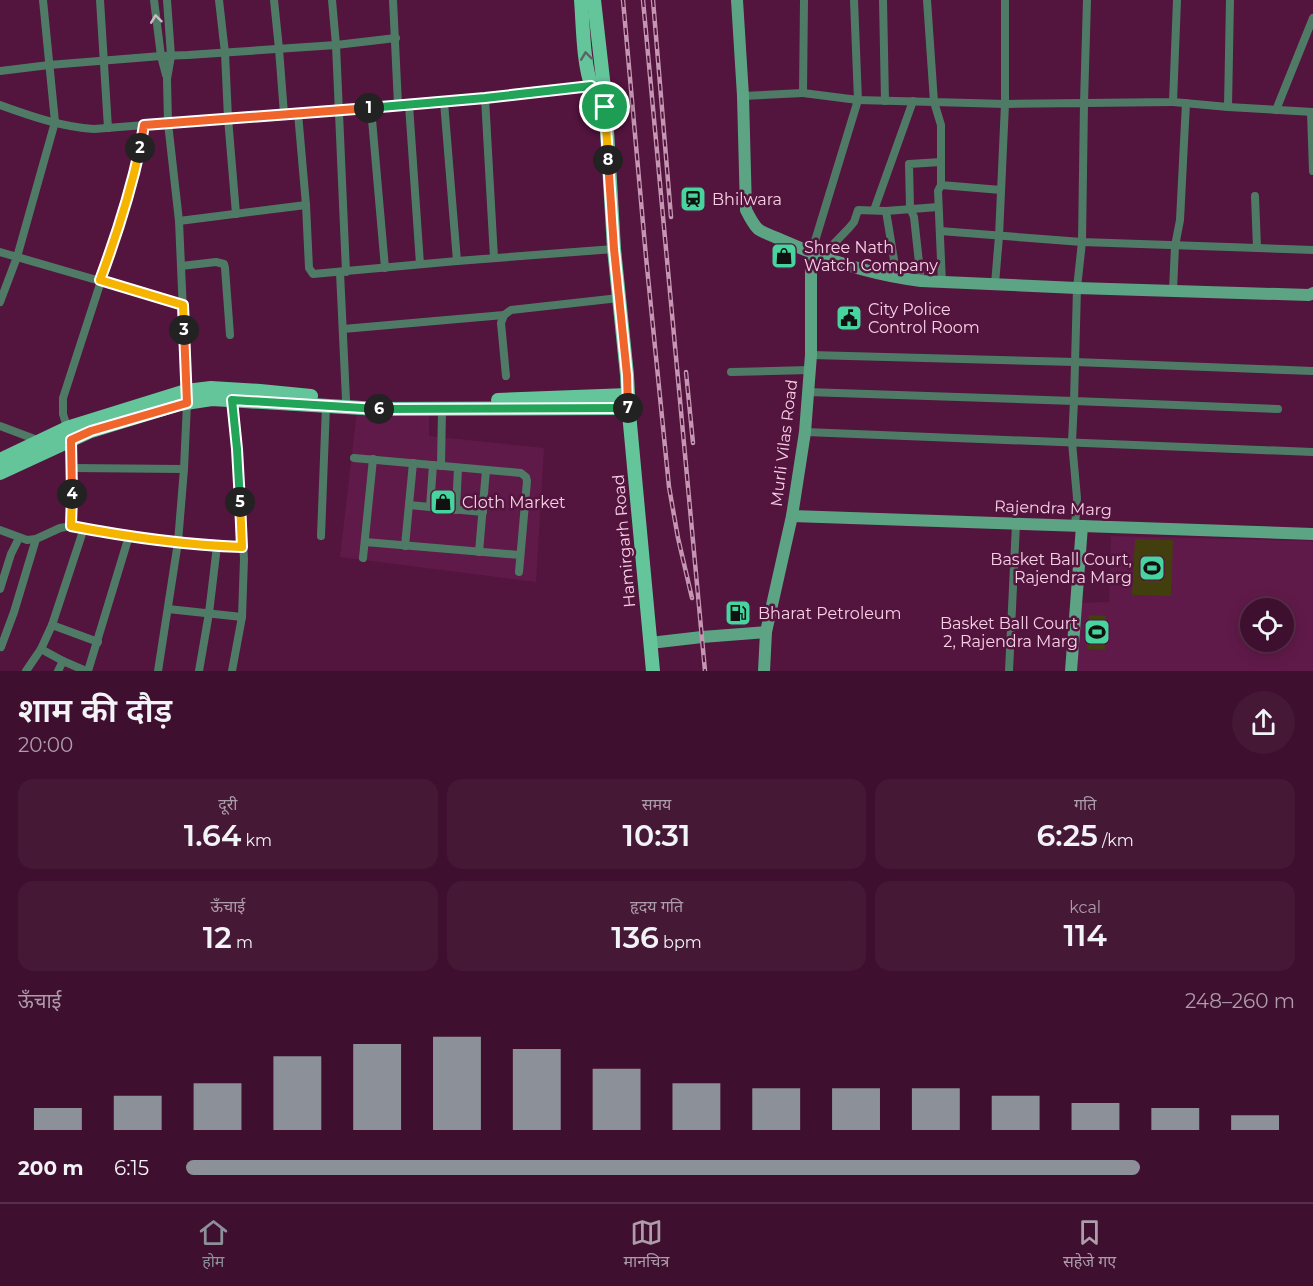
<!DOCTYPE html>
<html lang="hi">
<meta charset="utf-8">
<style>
body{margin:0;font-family:Montserrat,"Noto Sans Devanagari",sans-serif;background:#451836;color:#f1f3f6;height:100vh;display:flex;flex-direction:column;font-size:22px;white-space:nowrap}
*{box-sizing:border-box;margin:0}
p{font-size:20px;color:#ad9caa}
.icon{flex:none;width:33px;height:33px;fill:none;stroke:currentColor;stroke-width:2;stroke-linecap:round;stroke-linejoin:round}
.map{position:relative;height:671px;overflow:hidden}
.side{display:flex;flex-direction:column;background:#3e0f2e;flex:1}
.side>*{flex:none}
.controls{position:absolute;left:1240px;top:598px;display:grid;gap:12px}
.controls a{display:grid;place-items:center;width:54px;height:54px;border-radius:50%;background:#3e0f2e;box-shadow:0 3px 15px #0003,0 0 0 2px #572f4a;font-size:30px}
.pin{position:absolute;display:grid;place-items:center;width:51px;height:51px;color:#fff;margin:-26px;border:3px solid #fff;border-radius:50%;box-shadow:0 2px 6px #0007}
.km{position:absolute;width:30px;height:30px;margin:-15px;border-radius:50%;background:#222;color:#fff;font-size:16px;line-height:30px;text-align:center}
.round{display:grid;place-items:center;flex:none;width:63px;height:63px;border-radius:32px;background:#451836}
.head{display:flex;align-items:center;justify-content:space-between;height:102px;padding:0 18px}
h1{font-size:33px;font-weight:600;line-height:45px}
.figures{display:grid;grid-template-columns:repeat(3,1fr);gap:9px;height:102px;padding:6px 18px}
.figures div{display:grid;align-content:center;border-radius:15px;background:#451836;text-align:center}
.figures b{font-size:30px;font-weight:600}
.figures small{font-size:16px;font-weight:400}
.figures p{font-size:16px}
.chart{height:168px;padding:12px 18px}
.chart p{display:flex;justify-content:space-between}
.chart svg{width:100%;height:108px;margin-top:6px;stroke:#8c9099;stroke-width:6}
ul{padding:0 18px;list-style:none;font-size:20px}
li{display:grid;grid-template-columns:96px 72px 1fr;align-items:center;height:45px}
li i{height:15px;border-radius:8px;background:#8c9099}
.dock{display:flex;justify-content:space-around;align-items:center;height:84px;border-top:2px solid #572f4a;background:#3e0f2e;font-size:16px;color:#ad9caa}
.dock a{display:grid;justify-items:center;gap:3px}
.dock .on{color:#8c9099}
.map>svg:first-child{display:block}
</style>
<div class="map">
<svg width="1313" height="671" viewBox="0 0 1313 671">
<rect width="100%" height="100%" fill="#53143e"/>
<g fill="#601a49" fill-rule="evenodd">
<polygon points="357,411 429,415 429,436 544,448 536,582 340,557"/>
<path d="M1111 536 1313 541V671H1071V603L1109 602ZM1251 609H1284V642H1251Z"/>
</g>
<g fill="#433e0e">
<polygon points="1135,539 1173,540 1171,596 1132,595"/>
<polygon points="1089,615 1106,616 1105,650 1087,649"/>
</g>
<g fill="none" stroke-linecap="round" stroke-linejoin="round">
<g stroke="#4f7b66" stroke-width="8">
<polyline points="100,0 108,128"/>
<polyline points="154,0 161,56 166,75"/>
<polyline points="219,0 225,53 228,118 236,214"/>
<polyline points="274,0 279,49 284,114"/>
<polyline points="332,0 336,45 346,272"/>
<polyline points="393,0 398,105 485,98 594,85"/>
<polyline points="804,0 803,93 858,100 934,102 941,125 941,185 1001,190"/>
<polyline points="883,0 885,101"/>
<polyline points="927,0 934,102 1005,104 1005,0"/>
<polyline points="1087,0 1084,103 1173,102 1177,0"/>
<polyline points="0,71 49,65 161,56 188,55 336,45 396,38"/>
<polyline points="743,96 803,93"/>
<polyline points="485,98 494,258"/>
<polyline points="444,102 457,261"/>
<polyline points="1173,102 1228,107 1230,0"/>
<path d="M0 105C30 116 62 127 94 129L398 105"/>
<polyline points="409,105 420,264"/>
<polyline points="1228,107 1313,112"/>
<polyline points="371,108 385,268"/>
<polyline points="1276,110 1313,18"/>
<polyline points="1311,112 1313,171"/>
<polyline points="298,113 306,205 309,268 313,274 457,261 614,249"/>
<polyline points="941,185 938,191 942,283"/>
<polyline points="1255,196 1257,248"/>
<polyline points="874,210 913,101"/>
<polyline points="179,221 306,205"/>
<polyline points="940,231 1082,242 1313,250"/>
<polyline points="0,252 183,305"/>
<polyline points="811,254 858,100 854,0"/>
<polyline points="821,257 849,228 854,222 858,210 886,211"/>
<polyline points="181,266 216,262 224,264 225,268 230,335"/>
<polyline points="340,272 346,400"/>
<polyline points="897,278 886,211 938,207"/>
<polyline points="921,281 914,217 910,208 909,164 941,162"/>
<polyline points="995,284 999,236 1005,104 1084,103 1082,242 1077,288 1074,401 1278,409"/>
<polyline points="1173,291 1175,246 1180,220 1186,103"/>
<polyline points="0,302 17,257 55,122 43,0"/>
<polyline points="343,329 504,315"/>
<polyline points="811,355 1075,362 1313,371"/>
<polyline points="731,372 809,370"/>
<polyline points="506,376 501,323 504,315 511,310 619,298"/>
<polyline points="807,392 1074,401 1072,442 1077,498 1075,526"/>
<polyline points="0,426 40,441"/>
<polyline points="805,432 1313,452"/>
<polyline points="354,458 521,473 526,477 527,481 519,572"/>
<polyline points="441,466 442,410"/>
<polyline points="72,468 184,469"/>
<polyline points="409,505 483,512"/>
<polyline points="430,507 433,465"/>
<polyline points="456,510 458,468"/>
<polyline points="71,526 72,468 71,440 63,414 63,398 101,281 119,230 131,187 144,125"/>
<polyline points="0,530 27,540 36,539 60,528 71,526 178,542 242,547"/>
<polyline points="321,536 326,406"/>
<polyline points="365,542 520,555"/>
<polyline points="405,546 413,463"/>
<polyline points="479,552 486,470"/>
<polyline points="363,558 373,459"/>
<polyline points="0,589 11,554 19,538"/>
<polyline points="168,609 242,617"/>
<polyline points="52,625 98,642"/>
<polyline points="1,647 14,612 36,539"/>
<polyline points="41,649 63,661 86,671"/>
<polyline points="26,671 41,649 52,625 84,528"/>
<polyline points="58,671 63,661"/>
<polyline points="88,671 129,536"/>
<polyline points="158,671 178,542 184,469 187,403 179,221 168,123 167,79 171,56 167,0"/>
<polyline points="199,671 209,613 217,546"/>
<polyline points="232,671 242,617 244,559 237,449 232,400"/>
<polyline points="1009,671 1016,524"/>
</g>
<g stroke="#5ca484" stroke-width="12">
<path d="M737 0 743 96 746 210C749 216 753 224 758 229 765 234 776 237 784 241 828 261 873 275 921 281L1077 288 1309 295 1313 293"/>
<polyline points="792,516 1313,534"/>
<polyline points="650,643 702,637 766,632"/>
<polyline points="764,671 766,632 792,516 805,432 811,355 811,254"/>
<polyline points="1071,671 1082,526"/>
</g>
<g stroke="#64c49a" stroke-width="14">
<path d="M581 0C583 24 583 65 592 87 595 94 600 101 605 107"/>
<polyline points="594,0 605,97 614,249 627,375 629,413 653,671"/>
<polyline points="498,400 628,395"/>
<polyline points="0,460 67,428 186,391 211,388 260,391 311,396"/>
<polyline points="0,473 91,431 179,404 212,399 378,409 628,408"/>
</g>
<g stroke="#c496b2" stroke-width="4.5">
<g id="rail">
<polyline points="623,0 646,257 669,487 678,538 692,598"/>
<polyline points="643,0 705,671"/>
<polyline points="653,0 671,217"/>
<polyline points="686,372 693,443"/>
</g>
</g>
<use href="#rail" stroke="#53143e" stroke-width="2" stroke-dasharray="7" stroke-linecap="butt"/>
</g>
<defs><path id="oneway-chevron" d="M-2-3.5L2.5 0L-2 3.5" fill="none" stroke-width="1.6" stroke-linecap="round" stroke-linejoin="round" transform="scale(1.5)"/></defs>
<use stroke="#cdbbc6" href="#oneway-chevron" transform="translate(156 19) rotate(-97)"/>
<use stroke="#5b6367" href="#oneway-chevron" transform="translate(586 56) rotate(-97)"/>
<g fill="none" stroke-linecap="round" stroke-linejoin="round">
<g stroke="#fff" stroke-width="12">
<polyline id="split-1" points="369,108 485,98 591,86 597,97 605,107"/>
</g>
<g stroke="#fff" stroke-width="12">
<polyline id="split-2" points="140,148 144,125 369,108"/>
</g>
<g stroke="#fff" stroke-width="12">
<path id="split-3" d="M140 148C130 194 116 237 100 280L183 305 184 330"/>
</g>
<g stroke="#fff" stroke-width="12">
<polyline id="split-4" points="72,494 71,440 91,431 187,403 184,330"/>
</g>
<g stroke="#fff" stroke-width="12">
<path id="split-5" d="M72 494 71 526C128 537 185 545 242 547L240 502"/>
</g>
<g stroke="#fff" stroke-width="12">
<polyline id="split-6" points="240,502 237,449 232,400 379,409"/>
</g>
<g stroke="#fff" stroke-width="12">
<polyline id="split-7" points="379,409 628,408"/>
</g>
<g stroke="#fff" stroke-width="12">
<polyline id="split-8" points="608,160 614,249 627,375 628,408"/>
</g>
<g stroke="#fff" stroke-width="12">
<polyline id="split-9" points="605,107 608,160"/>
</g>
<use href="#split-1" stroke="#22a559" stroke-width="8"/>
<use href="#split-2" stroke="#f0652b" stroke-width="8"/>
<use href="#split-3" stroke="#f5b400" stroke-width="8"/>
<use href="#split-4" stroke="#f0652b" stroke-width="8"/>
<use href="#split-5" stroke="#f5b400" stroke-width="8"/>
<use href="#split-6" stroke="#22a559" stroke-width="8"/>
<use href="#split-7" stroke="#22a559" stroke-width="8"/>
<use href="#split-8" stroke="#f0652b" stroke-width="8"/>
<use href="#split-9" stroke="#f5b400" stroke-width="8"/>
</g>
<defs>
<g id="station-square" transform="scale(1.35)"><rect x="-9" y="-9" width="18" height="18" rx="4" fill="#47d49e" stroke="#53143e"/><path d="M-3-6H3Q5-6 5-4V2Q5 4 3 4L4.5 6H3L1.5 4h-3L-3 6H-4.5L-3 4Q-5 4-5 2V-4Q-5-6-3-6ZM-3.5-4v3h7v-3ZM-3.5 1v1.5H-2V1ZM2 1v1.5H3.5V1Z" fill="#111"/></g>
<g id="shop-square" transform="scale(1.35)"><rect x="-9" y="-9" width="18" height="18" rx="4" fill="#47d49e" stroke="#53143e"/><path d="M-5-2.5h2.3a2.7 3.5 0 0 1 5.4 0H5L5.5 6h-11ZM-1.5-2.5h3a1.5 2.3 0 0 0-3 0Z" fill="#111"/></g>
<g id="civic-square" transform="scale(1.35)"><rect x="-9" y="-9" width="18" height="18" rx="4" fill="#47d49e" stroke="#53143e"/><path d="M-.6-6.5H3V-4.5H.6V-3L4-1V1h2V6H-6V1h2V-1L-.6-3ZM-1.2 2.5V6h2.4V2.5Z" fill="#111"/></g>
<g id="stadium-square" transform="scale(1.35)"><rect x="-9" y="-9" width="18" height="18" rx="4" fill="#47d49e" stroke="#53143e"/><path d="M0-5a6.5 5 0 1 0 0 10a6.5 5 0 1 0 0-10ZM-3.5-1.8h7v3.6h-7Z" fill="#111"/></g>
<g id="fuel-square" transform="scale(1.35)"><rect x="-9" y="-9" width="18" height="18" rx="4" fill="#47d49e" stroke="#53143e"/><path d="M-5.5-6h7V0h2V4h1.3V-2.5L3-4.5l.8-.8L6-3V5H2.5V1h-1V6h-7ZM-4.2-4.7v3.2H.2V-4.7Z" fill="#111"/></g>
</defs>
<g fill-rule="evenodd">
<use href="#station-square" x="693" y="199"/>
<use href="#shop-square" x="784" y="256"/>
<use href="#civic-square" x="849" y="318"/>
<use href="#shop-square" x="443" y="502"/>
<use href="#stadium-square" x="1152" y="568"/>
<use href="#fuel-square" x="738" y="613"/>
<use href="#stadium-square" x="1097" y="632"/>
</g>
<g text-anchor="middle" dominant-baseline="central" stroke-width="5" stroke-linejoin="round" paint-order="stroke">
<g font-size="16" fill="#f7d0e6" stroke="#53143e" text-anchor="start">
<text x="712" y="199">Bhilwara</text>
<text x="804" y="247">Shree Nath<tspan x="804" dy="18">Watch Company</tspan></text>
<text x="868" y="309">City Police<tspan x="868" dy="18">Control Room</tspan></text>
<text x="462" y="502">Cloth Market</text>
<text x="1132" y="559" text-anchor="end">Basket Ball Court,<tspan x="1132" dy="18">Rajendra Marg</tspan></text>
<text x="758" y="613">Bharat Petroleum</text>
<text x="1078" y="623" text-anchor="end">Basket Ball Court<tspan x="1078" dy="18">2, Rajendra Marg</tspan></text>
</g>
<g font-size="16" fill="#f7d0e6" stroke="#53143e">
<text transform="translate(784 443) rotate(-83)">Murli Vilas Road</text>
<text transform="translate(1053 508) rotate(2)">Rajendra Marg</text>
<text transform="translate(624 541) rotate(-95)">Hamirgarh Road</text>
</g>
</g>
</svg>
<div class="controls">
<a><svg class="icon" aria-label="locate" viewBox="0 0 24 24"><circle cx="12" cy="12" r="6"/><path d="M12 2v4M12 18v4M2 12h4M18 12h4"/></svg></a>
</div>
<div class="pin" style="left:605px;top:107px;background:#1e9e55"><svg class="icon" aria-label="arrive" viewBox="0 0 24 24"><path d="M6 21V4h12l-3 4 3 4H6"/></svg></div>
<b class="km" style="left:369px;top:108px">1</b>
<b class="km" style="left:140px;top:148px">2</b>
<b class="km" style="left:184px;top:330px">3</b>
<b class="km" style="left:72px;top:494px">4</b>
<b class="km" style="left:240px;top:502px">5</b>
<b class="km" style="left:379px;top:409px">6</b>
<b class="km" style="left:628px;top:408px">7</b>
<b class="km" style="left:608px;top:160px">8</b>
</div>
<section class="side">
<div class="head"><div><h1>शाम की दौड़</h1><p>20:00</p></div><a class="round"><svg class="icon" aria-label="share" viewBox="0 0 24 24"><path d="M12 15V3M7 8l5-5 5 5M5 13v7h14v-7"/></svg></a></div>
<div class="figures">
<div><p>दूरी</p><b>1.64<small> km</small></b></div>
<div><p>समय</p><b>10:31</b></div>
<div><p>गति</p><b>6:25<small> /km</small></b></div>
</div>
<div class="figures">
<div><p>ऊँचाई</p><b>12<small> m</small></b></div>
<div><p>हृदय गति</p><b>136<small> bpm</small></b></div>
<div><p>kcal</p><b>114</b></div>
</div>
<div class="chart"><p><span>ऊँचाई</span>248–260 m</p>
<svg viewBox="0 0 160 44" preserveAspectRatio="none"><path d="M5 44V35M15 44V30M25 44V25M35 44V14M45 44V9M55 44V6M65 44V11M75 44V19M85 44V25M95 44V27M105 44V27M115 44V27M125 44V30M135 44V33M145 44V35M155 44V38"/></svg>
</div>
<ul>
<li><b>200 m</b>6:15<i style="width:86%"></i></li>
</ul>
</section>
<nav class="dock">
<a class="on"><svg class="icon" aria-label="home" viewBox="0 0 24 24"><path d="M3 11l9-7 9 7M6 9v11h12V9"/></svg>होम</a>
<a><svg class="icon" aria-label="map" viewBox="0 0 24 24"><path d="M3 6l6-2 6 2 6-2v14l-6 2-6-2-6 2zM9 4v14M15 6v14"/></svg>मानचित्र</a>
<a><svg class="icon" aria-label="saved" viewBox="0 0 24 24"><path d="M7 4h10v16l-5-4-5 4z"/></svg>सहेजे गए</a>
</nav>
